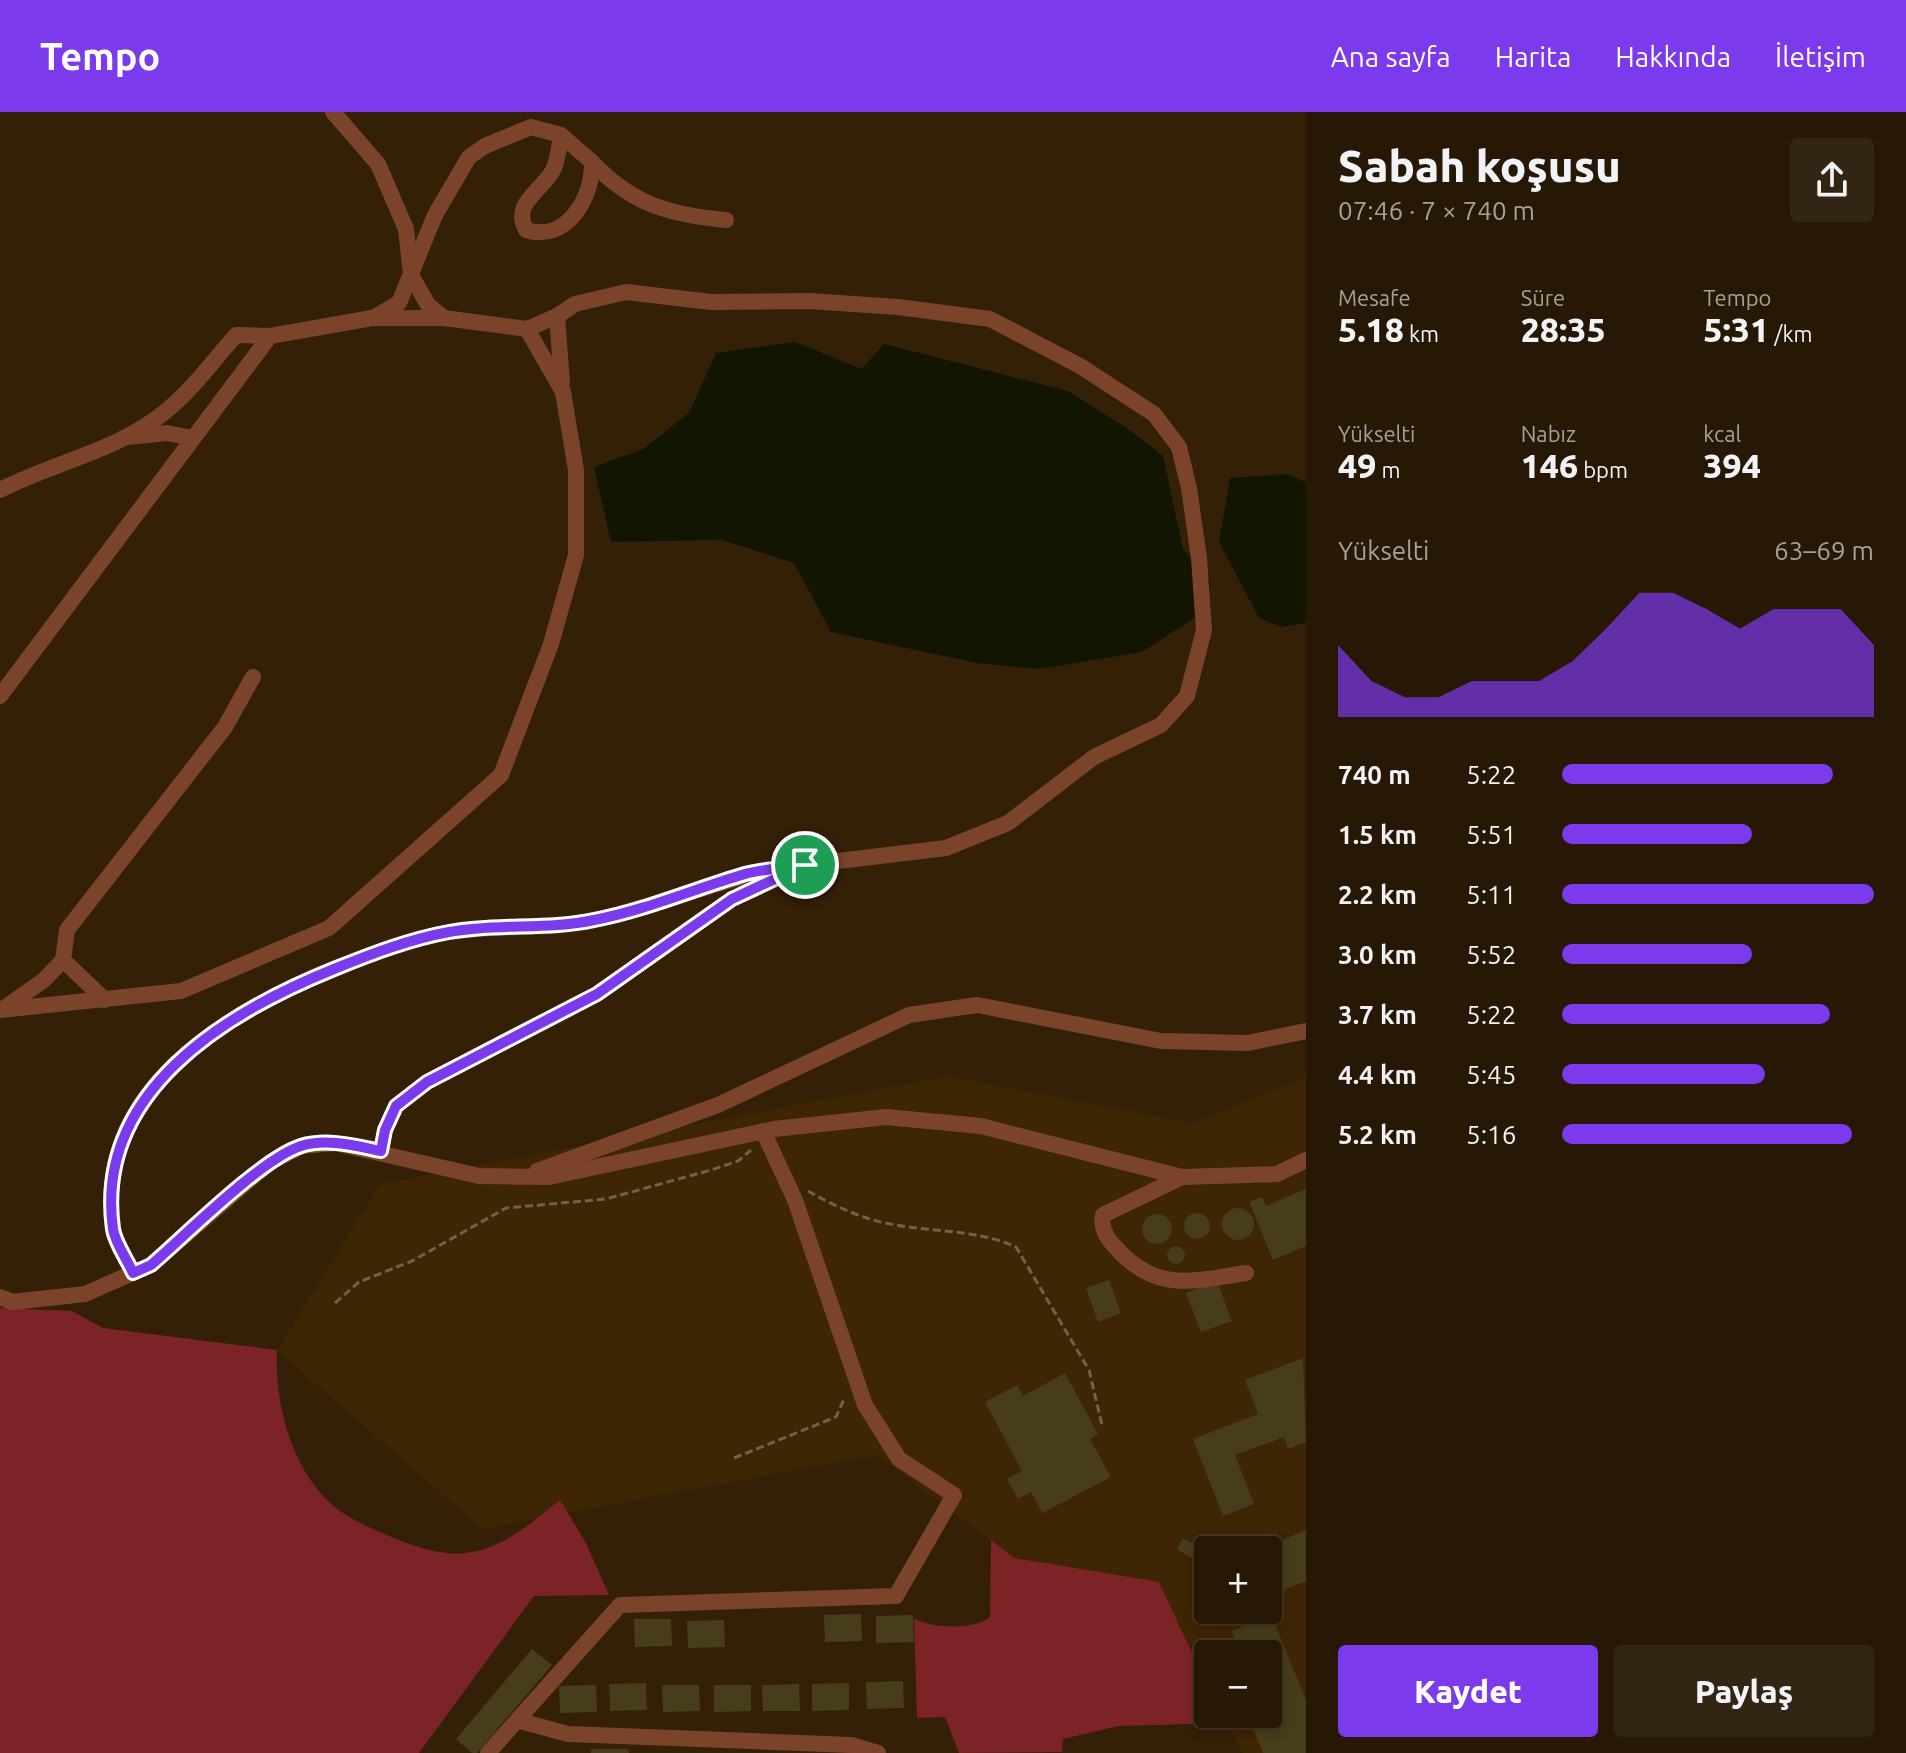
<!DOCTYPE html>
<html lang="tr">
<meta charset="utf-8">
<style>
body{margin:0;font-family:Ubuntu,sans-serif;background:#332513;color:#f1f3f6;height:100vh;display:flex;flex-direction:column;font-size:30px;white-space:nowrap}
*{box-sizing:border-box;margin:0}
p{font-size:26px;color:#a4a09a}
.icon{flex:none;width:44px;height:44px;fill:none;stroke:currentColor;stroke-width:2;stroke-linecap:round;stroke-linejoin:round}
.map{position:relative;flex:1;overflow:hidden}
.side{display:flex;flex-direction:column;background:#271805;width:600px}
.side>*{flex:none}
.fabs{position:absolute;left:1194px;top:1424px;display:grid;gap:16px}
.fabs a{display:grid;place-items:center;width:88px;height:88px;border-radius:8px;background:#271805;box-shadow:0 4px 12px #0003,0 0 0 2px #433727;font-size:40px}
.pin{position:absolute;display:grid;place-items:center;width:68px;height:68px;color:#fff;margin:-34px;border:4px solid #fff;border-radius:50%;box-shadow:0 2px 8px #0007}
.round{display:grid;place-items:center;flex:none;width:84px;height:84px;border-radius:8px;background:#332513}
.headline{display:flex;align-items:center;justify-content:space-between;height:136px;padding:0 32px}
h1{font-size:44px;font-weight:800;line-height:60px}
.stats{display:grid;grid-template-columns:repeat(3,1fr);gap:12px;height:136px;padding:8px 32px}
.stats div{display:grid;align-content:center}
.stats b{font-size:34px;font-weight:800}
.stats small{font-size:22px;font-weight:400}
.stats p{font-size:22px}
.chart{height:224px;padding:16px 32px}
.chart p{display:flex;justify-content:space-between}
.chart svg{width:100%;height:144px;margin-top:8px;fill:#7c3aed;opacity:.7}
.button{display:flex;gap:16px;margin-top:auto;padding:16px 32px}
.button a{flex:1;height:92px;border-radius:8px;background:#7c3aed;color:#fff;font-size:32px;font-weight:800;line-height:92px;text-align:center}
.button a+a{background:#332513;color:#f1f3f6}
ul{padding:0 32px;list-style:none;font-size:26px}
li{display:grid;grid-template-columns:128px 96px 1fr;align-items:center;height:60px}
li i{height:20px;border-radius:10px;background:#7c3aed}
header{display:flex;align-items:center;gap:48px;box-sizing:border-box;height:112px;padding:0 40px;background:#7c3aed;color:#fff}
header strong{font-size:38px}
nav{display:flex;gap:44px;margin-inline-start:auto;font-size:28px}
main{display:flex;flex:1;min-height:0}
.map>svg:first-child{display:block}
</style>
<header>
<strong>Tempo</strong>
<nav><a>Ana sayfa</a><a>Harita</a><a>Hakkında</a><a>İletişim</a></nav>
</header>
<main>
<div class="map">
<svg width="1306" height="1641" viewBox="0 0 1306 1641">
<rect width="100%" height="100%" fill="#342007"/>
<path fill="#3e2503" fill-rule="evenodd" d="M947 964 1192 1011 1306 965V1641H1243L1221 1602H1268V1542H1208V1575L1159 1470 1014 1446 877 1343 482 1417 277 1238 380 1072ZM1208 1438H1268V1498H1208Z"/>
<g fill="#7c2328">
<path d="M0 1196 72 1199 103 1216 277 1238C274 1287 290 1350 325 1386 343 1405 370 1416 394 1426 413 1434 443 1444 465 1441 503 1437 531 1411 560 1388L586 1431 609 1483 534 1484 419 1641H0Z"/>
<path d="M991 1428 1014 1446 1159 1470 1208 1575V1602H1221L1225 1611 1119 1614 1063 1627 1062 1640 959 1641 945 1605 917 1606 914 1506C930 1517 975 1518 990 1505Z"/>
</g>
<g fill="#121500">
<polygon points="795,230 862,257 884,232 1068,279 1128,317 1163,344 1183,437 1210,468 1208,497 1142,540 1040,557 977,551 831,520 794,451 722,428 611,430 594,355 643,337 689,301 716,241"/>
<polygon points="1288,362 1306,370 1306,511 1281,515 1259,506 1219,430 1230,366"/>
</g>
<g fill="#473d1c">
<polygon points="1306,1077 1306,1134 1273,1148 1249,1090 1262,1085 1266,1094"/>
<circle cx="1238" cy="1112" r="16"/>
<circle cx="1197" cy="1114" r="13"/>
<circle cx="1157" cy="1117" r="15"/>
<circle cx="1176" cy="1143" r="9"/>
<polygon points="1109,1168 1121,1201 1098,1210 1086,1176"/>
<polygon points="1217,1169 1232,1209 1201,1220 1186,1181"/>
<polygon points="1303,1246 1306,1330 1288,1337 1284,1325 1235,1343 1254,1392 1223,1404 1193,1327 1258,1302 1245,1268"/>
<polygon points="1065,1261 1098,1322 1090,1327 1111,1365 1042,1401 1031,1380 1018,1387 1007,1367 1022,1359 985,1290 1017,1273 1023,1284"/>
<polygon points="1306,1418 1306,1469 1268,1484 1268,1438 1259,1438"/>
<polygon points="1183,1426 1206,1439 1199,1450 1177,1437"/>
<polygon points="861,1502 862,1529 825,1530 824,1503"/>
<polygon points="913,1503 914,1530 876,1531 876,1504"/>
<polygon points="1271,1503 1306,1588 1306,1641 1263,1641 1247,1602 1268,1602 1268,1542 1241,1542 1232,1519"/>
<polygon points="634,1507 671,1507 672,1534 635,1535"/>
<polygon points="724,1508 725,1535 688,1536 687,1509"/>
<polygon points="532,1537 552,1553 477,1641 472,1641 456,1627"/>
<polygon points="903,1569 904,1596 867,1597 866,1570"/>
<polygon points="646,1571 647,1598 610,1599 609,1572"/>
<polygon points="849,1571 849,1598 812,1599 812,1572"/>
<polygon points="799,1572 800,1599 763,1599 762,1573"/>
<polygon points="596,1573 597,1600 560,1601 559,1574"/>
<polygon points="662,1573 699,1573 700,1599 663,1600"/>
<polygon points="714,1573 751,1573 751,1599 714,1600"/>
<polygon points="591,1637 628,1637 629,1641 591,1641"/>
</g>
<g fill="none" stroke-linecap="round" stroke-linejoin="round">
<g stroke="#71604b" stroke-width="3" stroke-dasharray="8 4" stroke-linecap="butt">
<path d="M808 1079C827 1090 850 1101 870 1107 918 1122 969 1114 1016 1135L1089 1258 1102 1313"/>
<polyline points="335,1191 359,1170 412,1149 506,1096 606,1087 711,1058 738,1049 751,1038"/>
<polyline points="734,1346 836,1305 845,1285"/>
</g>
<g stroke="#7b442a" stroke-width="16">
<polyline points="333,0 378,52 406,117 411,163 428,193 444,206"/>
<path d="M592 50C631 92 670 103 726 108"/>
<polyline points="557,204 562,271"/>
<path d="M373 206 399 191 435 103 469 45 485 34 531 15 561 23 592 50C593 85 567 131 526 118 512 92 539 81 552 60 558 50 559 35 561 23"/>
<polyline points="127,325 167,321 192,326"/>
<path d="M0 378C54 350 118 339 166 299 193 277 213 249 236 223L270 224 372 206H444L527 217 557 204 575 192 626 180 711 190 809 189 898 195 990 207 1080 254 1154 302 1179 335 1189 376 1199 446 1204 518 1187 584 1161 613 1094 645 1008 711 946 736 805 753 732 787 597 882 427 970 396 994 385 1018 381 1039"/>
<polyline points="0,584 270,224"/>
<polyline points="105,888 63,848 67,818 225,615 253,565"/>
<polyline points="3,897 44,868 63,848"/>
<polyline points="0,898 181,879 329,816 501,663 551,532 576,443 576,358 563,280 527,217"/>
<polyline points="537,1059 718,993 909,903 977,893 1161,929 1248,931 1306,919"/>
<path d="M1182 1065 1103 1103C1100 1116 1108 1128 1117 1137 1157 1181 1193 1169 1246 1161"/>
<path d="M133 1161C127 1147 115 1131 113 1117 94 979 225 901 334 857 371 842 411 827 450 820 497 812 550 818 595 808 660 794 721 765 788 756"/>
<polyline points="0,1185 12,1190 85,1182 151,1153 270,1050 302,1034 335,1031 479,1064 549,1065 774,1017 886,1005 981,1014 1182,1065 1277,1062 1306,1048"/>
<polyline points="520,1609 568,1622 851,1633 878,1641"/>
<polyline points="488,1641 620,1493 896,1484 954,1383 899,1347 865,1293 795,1088 763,1019"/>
</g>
</g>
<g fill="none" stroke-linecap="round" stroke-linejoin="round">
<g stroke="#fff" stroke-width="16">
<path id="route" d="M805 753 732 787 597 882 427 970 396 994 385 1018 381 1039C356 1034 327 1026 301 1034 261 1047 186 1123 151 1153L133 1161C127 1147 115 1131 113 1117 94 980 225 901 334 857 371 842 410 827 449 820 497 811 548 818 594 808 646 798 694 777 745 762 764 757 785 756 805 753Z"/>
</g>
<use href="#route" stroke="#7c3aed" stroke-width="10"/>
</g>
</svg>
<div class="fabs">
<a>+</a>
<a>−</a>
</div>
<div class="pin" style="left:805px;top:753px;background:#1e9e55"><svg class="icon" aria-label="arrive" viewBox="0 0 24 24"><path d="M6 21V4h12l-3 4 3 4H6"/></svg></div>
</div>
<section class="side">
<div class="headline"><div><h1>Sabah koşusu</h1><p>07:46 · 7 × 740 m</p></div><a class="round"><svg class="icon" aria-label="share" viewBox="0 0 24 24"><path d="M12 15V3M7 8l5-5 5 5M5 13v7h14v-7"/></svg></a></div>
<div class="stats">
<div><p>Mesafe</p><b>5.18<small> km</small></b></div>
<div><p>Süre</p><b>28:35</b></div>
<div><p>Tempo</p><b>5:31<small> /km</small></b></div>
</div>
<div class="stats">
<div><p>Yükselti</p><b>49<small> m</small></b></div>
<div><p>Nabız</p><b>146<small> bpm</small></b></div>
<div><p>kcal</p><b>394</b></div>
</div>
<div class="chart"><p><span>Yükselti</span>63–69 m</p>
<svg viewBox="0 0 160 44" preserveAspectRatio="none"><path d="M0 44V22L10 33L20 38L30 38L40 33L50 33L60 33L70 27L80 17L90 6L100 6L110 11L120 17L130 11L140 11L150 11L160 22V44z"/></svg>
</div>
<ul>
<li><b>740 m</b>5:22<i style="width:87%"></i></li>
<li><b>1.5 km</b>5:51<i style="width:61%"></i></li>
<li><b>2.2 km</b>5:11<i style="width:100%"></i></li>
<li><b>3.0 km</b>5:52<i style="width:61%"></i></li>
<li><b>3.7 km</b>5:22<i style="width:86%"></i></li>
<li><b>4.4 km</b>5:45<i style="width:65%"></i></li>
<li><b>5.2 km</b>5:16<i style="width:93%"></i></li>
</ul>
<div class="button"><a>Kaydet</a><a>Paylaş</a></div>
</section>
</main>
